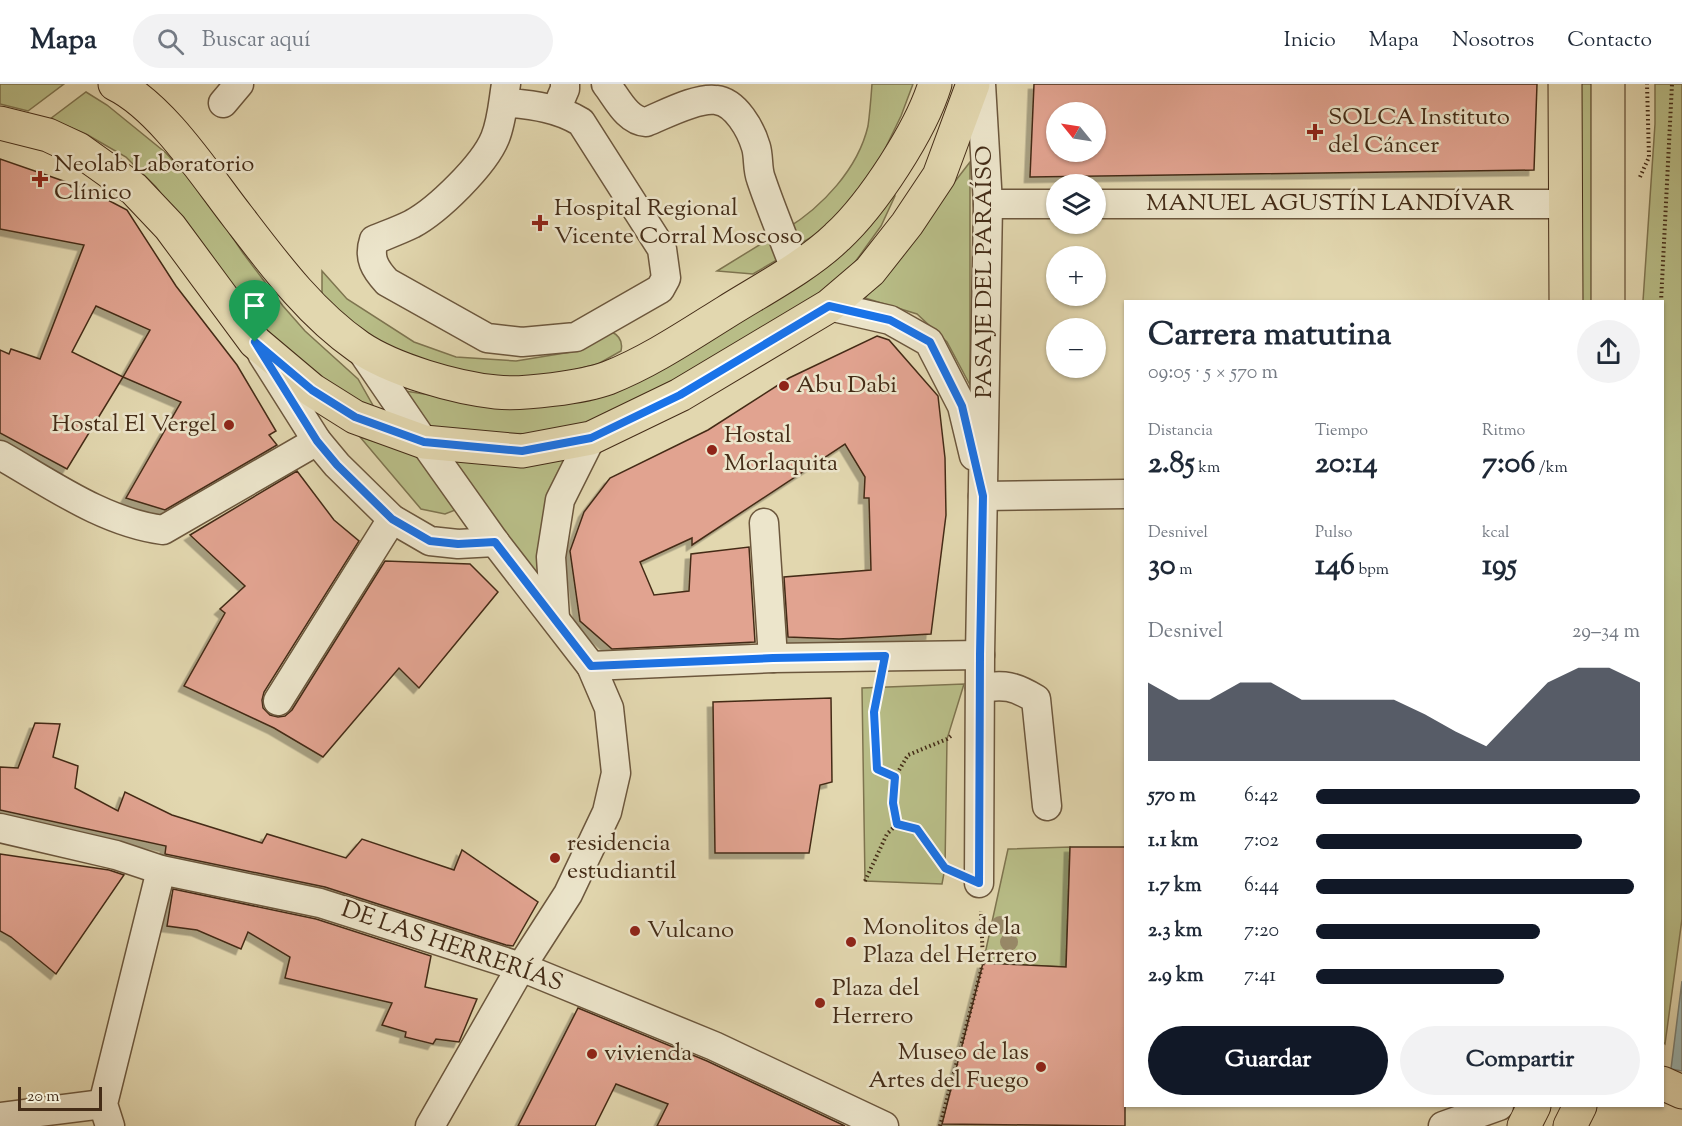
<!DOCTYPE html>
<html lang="es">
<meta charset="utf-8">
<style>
body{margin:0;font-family:"Sorts Mill Goudy",serif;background:#f2f2f3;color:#1f2937;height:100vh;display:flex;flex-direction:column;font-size:22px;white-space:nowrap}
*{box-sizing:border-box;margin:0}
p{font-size:20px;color:#747a83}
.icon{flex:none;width:33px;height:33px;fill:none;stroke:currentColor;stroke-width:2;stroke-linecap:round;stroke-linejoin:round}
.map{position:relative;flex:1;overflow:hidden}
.details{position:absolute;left:1124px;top:216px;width:540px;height:807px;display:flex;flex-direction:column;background:#fff;border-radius:0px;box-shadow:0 2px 4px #0004}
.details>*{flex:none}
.needle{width:39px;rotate:300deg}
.fabs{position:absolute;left:1046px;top:18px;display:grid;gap:12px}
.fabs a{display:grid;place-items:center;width:60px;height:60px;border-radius:50%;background:#fff;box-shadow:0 2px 4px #0004;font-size:30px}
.scale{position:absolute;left:18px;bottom:15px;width:84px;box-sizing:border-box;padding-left:6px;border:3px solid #442c17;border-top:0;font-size:16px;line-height:21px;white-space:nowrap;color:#442c17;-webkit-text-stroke:4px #ece5cb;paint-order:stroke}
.pin{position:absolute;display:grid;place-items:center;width:51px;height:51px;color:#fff;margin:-62px -26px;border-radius:50% 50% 50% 0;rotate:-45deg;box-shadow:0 0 6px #0007}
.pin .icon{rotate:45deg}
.round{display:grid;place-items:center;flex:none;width:63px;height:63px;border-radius:32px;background:#f2f2f3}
.overview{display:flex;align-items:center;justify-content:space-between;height:102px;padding:0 24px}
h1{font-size:33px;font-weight:700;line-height:45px}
.metrics{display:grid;grid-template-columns:repeat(3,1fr);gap:9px;height:102px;padding:6px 24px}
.metrics div{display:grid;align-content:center}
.metrics b{font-size:30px;font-weight:700}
.metrics small{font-size:16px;font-weight:400}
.metrics p{font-size:16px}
.chart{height:168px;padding:12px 24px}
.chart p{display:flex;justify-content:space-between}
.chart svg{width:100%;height:108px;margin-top:6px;fill:#111827;opacity:.7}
.cta{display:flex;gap:12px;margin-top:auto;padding:12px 24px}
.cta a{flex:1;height:69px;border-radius:36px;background:#111827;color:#fff;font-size:24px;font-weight:700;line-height:69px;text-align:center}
.cta a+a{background:#f2f2f3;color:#1f2937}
ul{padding:0 24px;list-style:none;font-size:20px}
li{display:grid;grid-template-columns:96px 72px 1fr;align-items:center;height:45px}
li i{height:15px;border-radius:8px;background:#111827}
header{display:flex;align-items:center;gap:36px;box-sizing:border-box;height:84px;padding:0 30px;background:#fff;border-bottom:2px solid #e0e1e3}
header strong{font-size:28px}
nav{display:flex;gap:33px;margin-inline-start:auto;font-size:21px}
.search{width:420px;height:54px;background:#f2f2f3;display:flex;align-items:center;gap:15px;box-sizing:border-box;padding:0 21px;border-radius:33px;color:#747a83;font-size:22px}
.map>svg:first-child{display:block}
</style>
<header>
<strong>Mapa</strong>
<div class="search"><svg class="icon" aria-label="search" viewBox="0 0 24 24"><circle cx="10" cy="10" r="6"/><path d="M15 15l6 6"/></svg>Buscar aquí</div>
<nav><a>Inicio</a><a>Mapa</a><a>Nosotros</a><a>Contacto</a></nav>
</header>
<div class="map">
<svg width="1682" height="1042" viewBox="0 0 1682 1042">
<defs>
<filter id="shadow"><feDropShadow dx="-5.5" dy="5.5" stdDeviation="0" flood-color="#0004"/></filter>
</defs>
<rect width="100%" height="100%" fill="#e2d7af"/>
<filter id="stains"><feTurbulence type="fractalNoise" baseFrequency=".00333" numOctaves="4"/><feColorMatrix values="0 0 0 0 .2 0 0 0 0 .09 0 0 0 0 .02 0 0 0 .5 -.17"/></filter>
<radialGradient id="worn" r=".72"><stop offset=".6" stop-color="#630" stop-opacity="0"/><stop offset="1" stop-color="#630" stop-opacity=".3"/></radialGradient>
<g fill="#b8bd87" stroke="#7e744f" stroke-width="1.5">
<polygon points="0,0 64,0 28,27 0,20"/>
<path d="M872 0H913L901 32 882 71 851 116 822 147 798 161 786 145C822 123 858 85 868 42 870 28 871 14 872 0Z"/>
<polygon points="1577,0 1593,0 1593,217 1576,218"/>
<polygon points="1655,0 1682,0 1682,835 1665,960 1662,957 1662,218 1643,217 1655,40"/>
<polygon points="86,8 107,21 166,69 205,112 243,169 283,222 305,247 358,295 375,325 328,300 262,245 156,103 126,73 86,50 50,35"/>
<polygon points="970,78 970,301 947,258 917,230 865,214"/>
<polygon points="894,109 895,112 881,142 850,185 803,223 592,342 531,350 422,347 393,305 492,321 567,318"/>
<polygon points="769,155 782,173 753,190 717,187"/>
<path d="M322 187 347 215 414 258 456 273 516 277 571 268 612 248C620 252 623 258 621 267L598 280 561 289 502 299 377 263 322 214Z"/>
<polygon points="360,353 419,371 458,425 445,430 421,425"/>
<polygon points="575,371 546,511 444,373"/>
<polygon points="964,600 947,655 945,784 942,800 865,797 862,604"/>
<polygon points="1070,763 1066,883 983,879 1008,765"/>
</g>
<polygon fill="#99b7b6" stroke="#777f76" stroke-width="1.5" points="1682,897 1682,987 1671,985"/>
<g fill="#e1a390" stroke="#442c17" stroke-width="1.5" fill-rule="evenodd" filter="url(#shadow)">
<path d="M1034 0H1537L1534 86 1030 93ZM1056 28H1095V68H1056Z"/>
<path d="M0 75 98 109 106 115 127 126 176 202 237 281 276 347 269 351 277 361 165 426 126 414 181 318 123 293 67 385 0 349V266L9 270 11 265 40 275 84 161 0 145ZM96 222 150 246 123 293 72 268Z"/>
<polygon points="877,252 889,256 938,312 945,374 946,431 931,550 839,555 788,553 784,493 871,486 869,414 864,414 865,393 845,360 692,461 692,454 640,478 654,511 689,507 691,470 749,463 755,558 612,565 580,537 570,467 584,428 610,394 708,346 789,294"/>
<polygon points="297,387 334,436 359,457 264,608 262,616 263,624 270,631 278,633 285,632 292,626 385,477 470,480 498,508 419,604 399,584 323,673 274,644 184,602 225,529 220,525 245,502 190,451"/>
<polygon points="831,614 832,698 820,701 809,769 715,769 713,618"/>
<polygon points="35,639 60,640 53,673 78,682 75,704 118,727 125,708 172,731 262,759 267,750 346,774 362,755 454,786 462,766 538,818 513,862 506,861 325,803 165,770 166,762 0,726 0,683 18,684"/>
<polygon points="1070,763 1125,763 1125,1042 942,1040 983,879 1066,883"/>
<polygon points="0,770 109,786 124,791 56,890 11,853 0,847"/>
<polygon points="173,805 316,835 431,872 425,903 477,915 459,958 436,955 433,960 405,953 406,948 382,941 392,919 285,894 290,873 248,848 241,865 197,846 167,842"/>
<polygon points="578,924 707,977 845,1042 657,1042 668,1020 616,1000 595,1042 518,1042"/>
</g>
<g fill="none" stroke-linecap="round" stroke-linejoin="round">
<g stroke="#6c573d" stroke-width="31">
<g id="minor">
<path d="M606 0C617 14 627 37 646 38 664 31 697 13 716 16 736 18 751 46 756 63 759 73 757 85 761 95 771 125 784 155 795 185"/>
<path d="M504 18C531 21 557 23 581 38L662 165 666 194 660 205 576 253 522 258 487 254 387 198C375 185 368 174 374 156 386 151 400 146 412 140 438 126 484 81 495 54 502 37 503 18 506 0"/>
<polyline points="223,19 239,0"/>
<polyline points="556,26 565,5 565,0"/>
<polyline points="988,120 1056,120"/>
<polyline points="1095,120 1566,120"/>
<polyline points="829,222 890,236 929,258 962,322 974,372"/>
<polyline points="359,263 424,358 495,458 591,582 609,624 616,689 607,728 568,810 521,883 430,1042"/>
<polyline points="262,270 317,357 337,381 392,435 430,457 458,460 495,458"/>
<path d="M0 371C51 400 103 438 163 446L317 357"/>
<polyline points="983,412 1125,410"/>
<polyline points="764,439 773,574"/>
<polyline points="555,534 551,473 560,416 591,354"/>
<polyline points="591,582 773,574 980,571"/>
<path d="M980 604C1005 600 1014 602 1036 615L1047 722"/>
<polyline points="278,617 392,435"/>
<polyline points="0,744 116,771 161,786 320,819 521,883 714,962 884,1042"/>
<polyline points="979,799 980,571 988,120 981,0"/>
<polyline points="0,1033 103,1020"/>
<polyline points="110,1042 103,1020 161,786"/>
<polyline points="1443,1042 1499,1022"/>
</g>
</g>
<g stroke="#442c17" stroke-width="35">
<g id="major">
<path d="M115 0C162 23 206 92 238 133 274 180 310 229 359 263 393 286 456 304 496 308 522 311 584 303 608 294 649 278 689 251 726 228 761 206 807 182 837 153 873 120 921 46 935 0"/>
<polyline points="1565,0 1566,218"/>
<polyline points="1608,0 1608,218"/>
<polyline points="0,39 48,51 78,65 134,105 170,143 255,258 312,306 355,333 424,358 522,367 591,354 680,311 829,222 870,187 907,140 939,92 973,0"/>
<polyline points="1662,999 1682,1008"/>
<polyline points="1524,1042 1534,1022"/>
<polyline points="1570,1042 1580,1022"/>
</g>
</g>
<g stroke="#442c17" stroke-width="4" stroke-dasharray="1.5 3" stroke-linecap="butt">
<polyline points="1640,93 1649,73 1647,0"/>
<polyline points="1661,218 1672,0"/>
<polyline points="879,601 874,628 877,685 895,693"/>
<polyline points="951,786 945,784 917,745 897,740 893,719 895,693 908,671 947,655 952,651"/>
<polyline points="865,797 887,750 897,740"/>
<polyline points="940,1042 983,879 981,827"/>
</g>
<use href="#minor" stroke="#ece5cb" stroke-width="28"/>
<use href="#major" stroke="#e2d7af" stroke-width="33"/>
</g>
<g fill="#988968">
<circle cx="1000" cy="841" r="9"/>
<circle cx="1009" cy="858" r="9"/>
</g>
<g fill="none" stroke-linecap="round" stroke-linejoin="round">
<g stroke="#fff" stroke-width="12">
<polygon id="route" points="829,222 890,236 930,258 962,322 983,412 980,571 979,799 945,784 917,745 897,740 893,719 895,693 877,685 874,628 885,572 773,574 591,582 495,458 458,460 430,457 392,435 337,381 317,357 255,258 312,306 355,333 424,358 522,367 591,354 680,311"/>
</g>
<use href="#route" stroke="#1a73e8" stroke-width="8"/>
</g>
<g fill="#8f2418" stroke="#ece5cb" stroke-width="2">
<path d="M1312 39h6v6h6v6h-6v6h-6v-6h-6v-6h6z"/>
<path d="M37 86h6v6h6v6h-6v6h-6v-6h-6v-6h6z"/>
<path d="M537 130h6v6h6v6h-6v6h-6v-6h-6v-6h6z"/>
<circle cx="784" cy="302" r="6"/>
<circle cx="229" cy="341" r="6"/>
<circle cx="712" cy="366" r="6"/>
<circle cx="555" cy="774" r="6"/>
<circle cx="635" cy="847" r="6"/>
<circle cx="851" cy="858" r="6"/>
<circle cx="820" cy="919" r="6"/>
<circle cx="592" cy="970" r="6"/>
<circle cx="1041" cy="983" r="6"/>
</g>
<g text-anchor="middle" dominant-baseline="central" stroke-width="5" stroke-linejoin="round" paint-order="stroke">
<g font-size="24" fill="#442c17" stroke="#ece5cb" text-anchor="start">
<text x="1328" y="34">SOLCA Instituto<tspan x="1328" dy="28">del Cáncer</tspan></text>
<text x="54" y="81">Neolab Laboratorio<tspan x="54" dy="28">Clínico</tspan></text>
<text x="554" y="125">Hospital Regional<tspan x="554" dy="28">Vicente Corral Moscoso</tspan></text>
<text x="796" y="302">Abu Dabi</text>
<text x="217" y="341" text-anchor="end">Hostal El Vergel</text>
<text x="724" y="352">Hostal<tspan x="724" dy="28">Morlaquita</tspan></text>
<text x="567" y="760">residencia<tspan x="567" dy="28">estudiantil</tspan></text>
<text x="863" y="844">Monolitos de la<tspan x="863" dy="28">Plaza del Herrero</tspan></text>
<text x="647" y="847">Vulcano</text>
<text x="832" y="905">Plaza del<tspan x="832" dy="28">Herrero</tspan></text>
<text x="1029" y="969" text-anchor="end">Museo de las<tspan x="1029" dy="28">Artes del Fuego</tspan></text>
<text x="604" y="970">vivienda</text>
</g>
<g font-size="24" fill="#442c17" stroke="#ece5cb">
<text x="1330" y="120">MANUEL AGUSTÍN LANDÍVAR</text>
<text transform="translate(985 188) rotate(-90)">PASAJE DEL PARAÍSO</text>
<text transform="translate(452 863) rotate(19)">DE LAS HERRERÍAS</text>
</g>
</g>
<rect width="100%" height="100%" filter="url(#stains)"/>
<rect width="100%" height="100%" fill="url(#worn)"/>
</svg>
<div class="fabs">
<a><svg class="needle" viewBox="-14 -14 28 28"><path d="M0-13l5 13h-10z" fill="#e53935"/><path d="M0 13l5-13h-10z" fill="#747a83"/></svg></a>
<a><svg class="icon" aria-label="layers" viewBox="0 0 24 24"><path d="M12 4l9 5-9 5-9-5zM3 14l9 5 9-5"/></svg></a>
<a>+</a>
<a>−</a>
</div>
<div class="scale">20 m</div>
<div class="pin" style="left:255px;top:258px;background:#1e9e55"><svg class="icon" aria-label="arrive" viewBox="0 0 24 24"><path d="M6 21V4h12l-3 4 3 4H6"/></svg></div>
<section class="details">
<div class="overview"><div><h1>Carrera matutina</h1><p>09:05 · 5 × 570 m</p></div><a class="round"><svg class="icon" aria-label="share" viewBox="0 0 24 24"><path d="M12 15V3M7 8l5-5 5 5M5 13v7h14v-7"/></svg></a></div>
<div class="metrics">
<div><p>Distancia</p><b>2.85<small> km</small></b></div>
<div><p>Tiempo</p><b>20:14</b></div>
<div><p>Ritmo</p><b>7:06<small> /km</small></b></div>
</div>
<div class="metrics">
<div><p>Desnivel</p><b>30<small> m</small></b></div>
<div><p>Pulso</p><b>146<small> bpm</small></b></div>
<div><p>kcal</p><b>195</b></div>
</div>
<div class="chart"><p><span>Desnivel</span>29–34 m</p>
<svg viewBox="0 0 160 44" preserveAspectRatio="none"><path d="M0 44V12L10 19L20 19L30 12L40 12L50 19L60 19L70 19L80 19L90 25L100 32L110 38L120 25L130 12L140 6L150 6L160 12V44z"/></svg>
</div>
<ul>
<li><b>570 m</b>6:42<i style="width:100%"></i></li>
<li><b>1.1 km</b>7:02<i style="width:82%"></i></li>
<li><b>1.7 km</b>6:44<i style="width:98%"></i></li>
<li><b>2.3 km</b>7:20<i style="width:69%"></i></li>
<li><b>2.9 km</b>7:41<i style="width:58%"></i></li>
</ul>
<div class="cta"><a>Guardar</a><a>Compartir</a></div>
</section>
</div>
